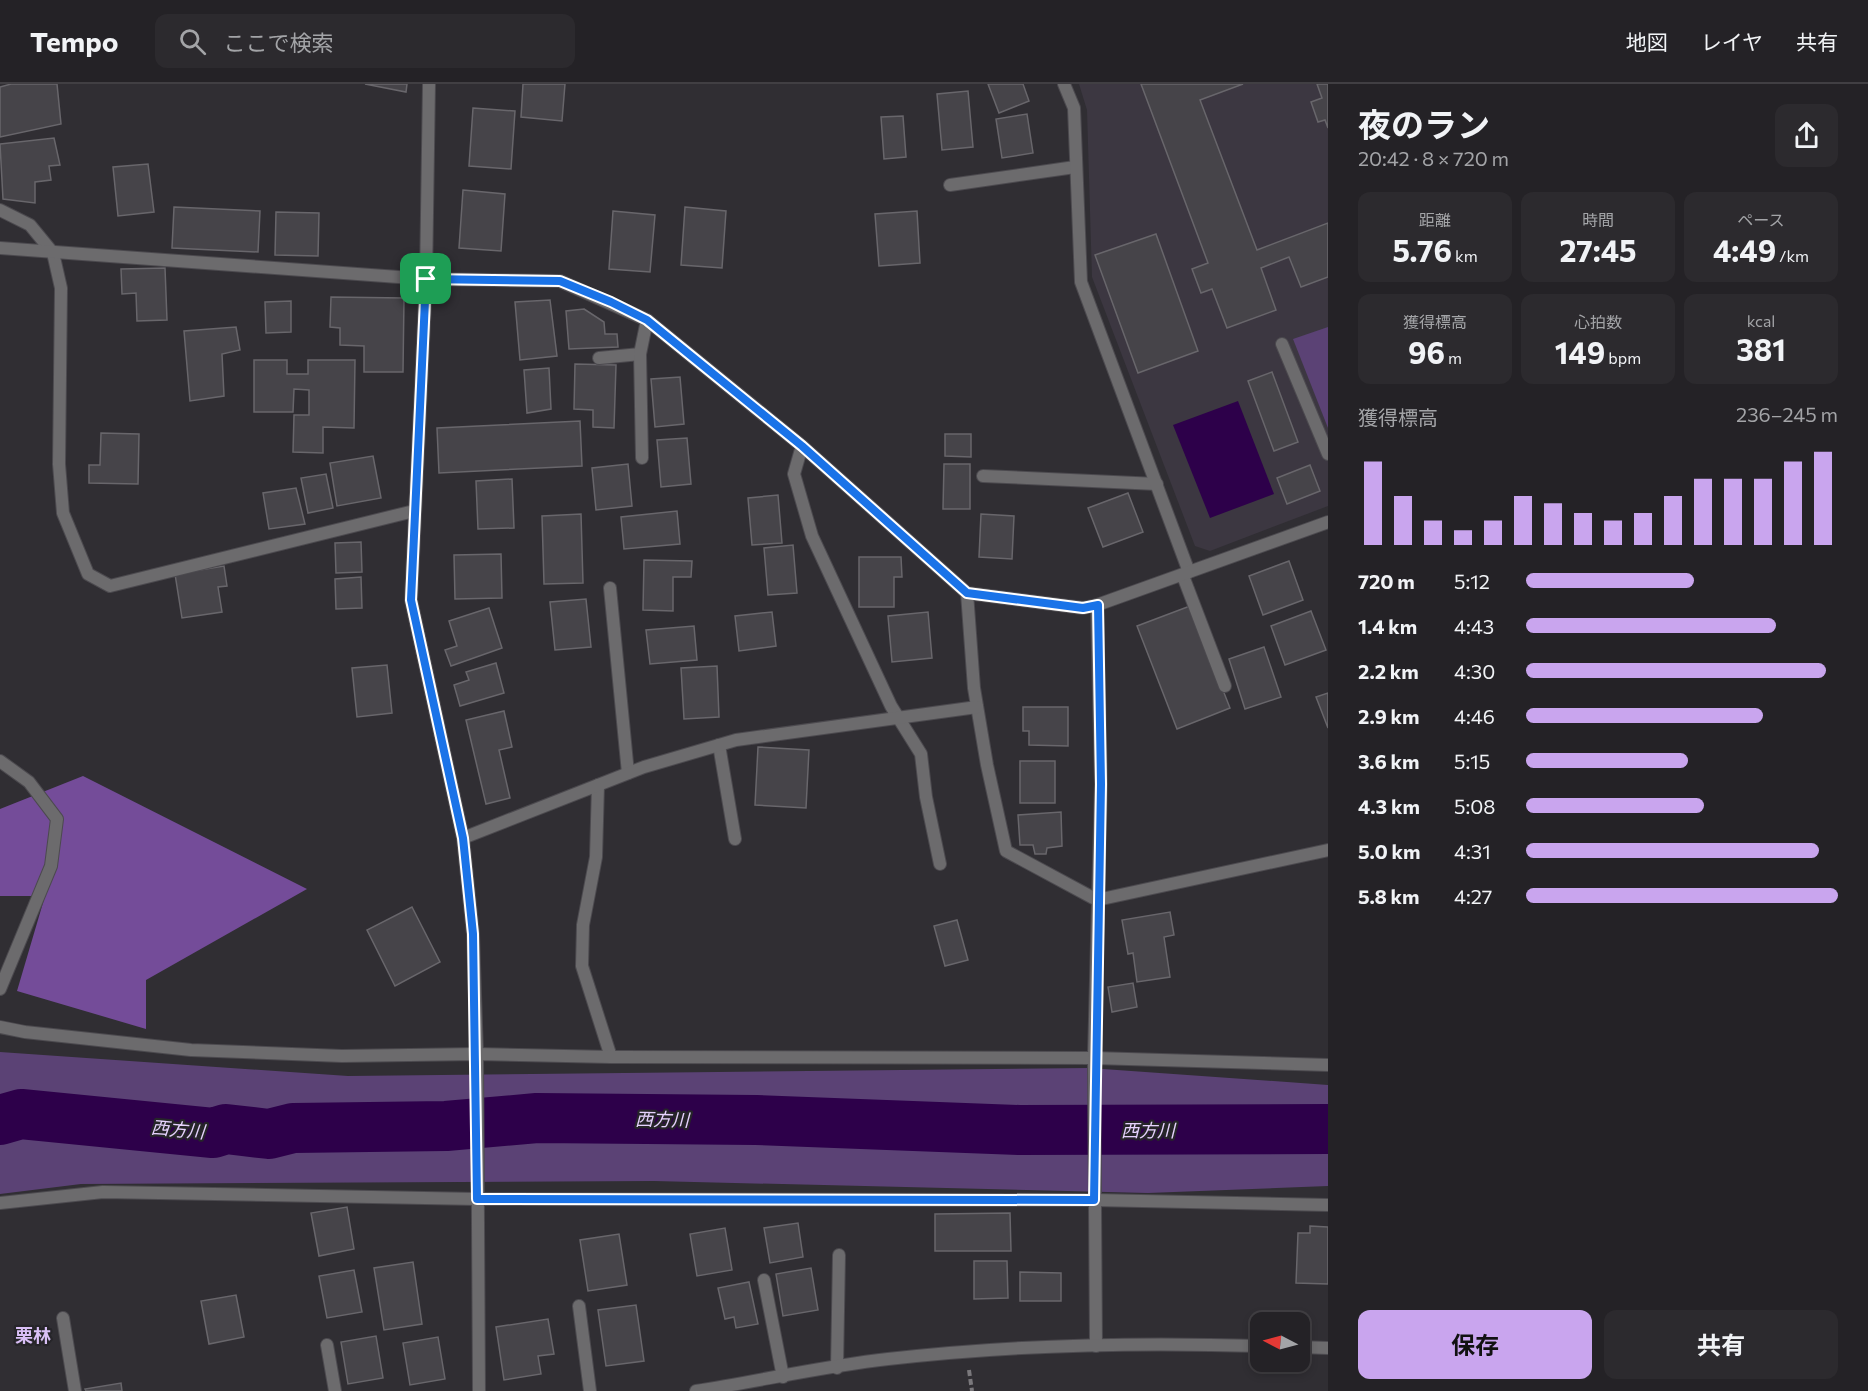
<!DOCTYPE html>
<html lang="ja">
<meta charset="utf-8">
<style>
body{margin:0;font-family:Commissioner,"Noto Sans JP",sans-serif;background:#2c2a2e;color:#f1f3f6;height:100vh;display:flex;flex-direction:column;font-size:22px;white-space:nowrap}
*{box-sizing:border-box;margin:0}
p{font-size:20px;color:#a3a4a7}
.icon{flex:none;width:33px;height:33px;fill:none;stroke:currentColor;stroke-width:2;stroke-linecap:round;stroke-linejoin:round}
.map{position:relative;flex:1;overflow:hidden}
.drawer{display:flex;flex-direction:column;background:#242226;width:540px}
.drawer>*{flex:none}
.needle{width:39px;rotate:276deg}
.buttons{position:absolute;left:1250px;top:1228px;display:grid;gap:12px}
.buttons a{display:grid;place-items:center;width:60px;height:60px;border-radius:12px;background:#242226;box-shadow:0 3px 9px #0003,0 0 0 2px #413f43;font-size:30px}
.pin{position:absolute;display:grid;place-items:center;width:51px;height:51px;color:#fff;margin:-26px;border-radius:12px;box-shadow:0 3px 9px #0006}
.round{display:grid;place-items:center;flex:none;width:63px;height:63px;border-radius:12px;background:#2c2a2e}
.overview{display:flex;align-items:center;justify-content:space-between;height:102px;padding:0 30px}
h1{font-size:33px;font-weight:700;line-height:45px}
.metrics{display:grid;grid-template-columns:repeat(3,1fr);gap:9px;height:102px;padding:6px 30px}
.metrics div{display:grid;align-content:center;border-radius:12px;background:#2c2a2e;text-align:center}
.metrics b{font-size:30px;font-weight:700}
.metrics small{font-size:16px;font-weight:400}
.metrics p{font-size:16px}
.chart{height:168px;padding:12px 30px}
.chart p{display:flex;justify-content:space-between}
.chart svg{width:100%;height:108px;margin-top:6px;stroke:#c9a5ee;stroke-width:6}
.button{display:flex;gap:12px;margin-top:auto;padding:12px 30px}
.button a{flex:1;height:69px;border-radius:12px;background:#c9a5ee;color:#111;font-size:24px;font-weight:700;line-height:69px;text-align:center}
.button a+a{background:#2c2a2e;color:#f1f3f6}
ul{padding:0 30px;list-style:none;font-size:20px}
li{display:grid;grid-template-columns:96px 72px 1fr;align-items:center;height:45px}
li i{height:15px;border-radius:8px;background:#c9a5ee}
header{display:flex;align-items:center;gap:36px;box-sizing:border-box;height:84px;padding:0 30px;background:#242226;border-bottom:2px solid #413f43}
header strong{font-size:28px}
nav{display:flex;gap:33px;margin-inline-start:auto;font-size:21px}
.search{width:420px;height:54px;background:#2c2a2e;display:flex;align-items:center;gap:15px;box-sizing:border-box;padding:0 21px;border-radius:12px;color:#a3a4a7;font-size:22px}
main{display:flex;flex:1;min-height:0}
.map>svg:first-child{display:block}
</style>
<header>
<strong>Tempo</strong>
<div class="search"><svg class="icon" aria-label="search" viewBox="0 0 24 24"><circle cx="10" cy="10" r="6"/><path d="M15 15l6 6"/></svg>ここで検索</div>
<nav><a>地図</a><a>レイヤ</a><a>共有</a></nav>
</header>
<main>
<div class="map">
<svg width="1328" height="1307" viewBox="0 0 1328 1307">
<rect width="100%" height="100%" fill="#302e33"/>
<polygon fill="#3c3741" points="1079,0 1328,0 1328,422 1210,467 1195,462 1092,193 1087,26"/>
<g fill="#5b4275">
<polygon points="1328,243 1328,344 1293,255"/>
<polygon points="0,968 348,992 1089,984 1328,1001 1328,1102 1148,1109 654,1097 81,1100 0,1110"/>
</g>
<polygon fill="#744c99" points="83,692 307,805 146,896 146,945 17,907 45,812 0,812 0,725"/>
<polygon fill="#2d004a" points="1238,317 1274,410 1210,434 1173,341"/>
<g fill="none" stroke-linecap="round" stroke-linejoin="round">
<polyline stroke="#2d004a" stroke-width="8" points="0,1024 21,1030"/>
<polyline stroke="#2d004a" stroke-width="50" points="0,1036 21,1030 213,1049 226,1045 269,1050 293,1044 446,1042 537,1034 756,1036 1019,1046 1328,1045"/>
</g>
<g fill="#464449" stroke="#68666b" stroke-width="1.5">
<polygon points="11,0 57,0 61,40 0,53 0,3"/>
<polygon points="365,0 407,0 406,8"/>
<polygon points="523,0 565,0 562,37 521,33"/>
<polygon points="988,0 1023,0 1029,17 999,29"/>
<polygon points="1141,0 1243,0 1200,16 1257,166 1328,139 1328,193 1301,203 1289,173 1261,184 1276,226 1227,244 1212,205 1201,209 1192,185 1208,179"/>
<polygon points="1317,0 1328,0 1328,44 1325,36 1318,38 1311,18 1322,14"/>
<polygon points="968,7 973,63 942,66 937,10"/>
<polygon points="473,24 515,27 511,85 469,82"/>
<polygon points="1027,30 1033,69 1002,74 996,35"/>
<polygon points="903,32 906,73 884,75 881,33"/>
<polygon points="54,54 60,81 49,82 51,96 35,98 35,119 3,115 0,60"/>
<polygon points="148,80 154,128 118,132 113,83"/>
<polygon points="463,106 505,110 501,167 459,164"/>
<polygon points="174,123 260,127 258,168 172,164"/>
<polygon points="685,123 726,127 722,184 681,181"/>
<polygon points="613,127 655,131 650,188 609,185"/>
<polygon points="917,127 920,179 879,182 875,130"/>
<polygon points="276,128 319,129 318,172 275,171"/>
<polygon points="1156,150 1198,267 1138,289 1095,171"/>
<polygon points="165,184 167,236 137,237 136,209 122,210 121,185"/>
<polygon points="331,213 404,214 403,288 364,288 364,262 340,261 340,244 330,243"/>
<polygon points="550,216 557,272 520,276 515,218"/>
<polygon points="291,217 291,248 266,249 265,218"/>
<polygon points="584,225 604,238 605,250 617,250 618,263 569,265 566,227"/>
<polygon points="236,243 240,266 222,270 224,312 190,317 184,247"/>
<polygon points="254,276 287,276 287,290 308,290 308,276 355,276 354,344 323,343 323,369 293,368 294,331 309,331 309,306 294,305 293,328 254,328"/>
<polygon points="575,280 616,281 614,344 593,343 593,326 574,325"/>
<polygon points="549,284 551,325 527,329 524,286"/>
<polygon points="1272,288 1298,358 1274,367 1248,297"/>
<polygon points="680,293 684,340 655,343 651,295"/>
<polygon points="580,337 582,382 439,389 437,344"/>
<polygon points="101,349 139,350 138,400 89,399 89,381 100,381"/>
<polygon points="945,350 971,350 971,373 945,372"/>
<polygon points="687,354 691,400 661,403 657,356"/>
<polygon points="373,372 381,414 337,422 330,379"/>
<polygon points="628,380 632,422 596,426 592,384"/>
<polygon points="944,380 970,380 970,425 943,425"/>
<polygon points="1310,381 1320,407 1287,420 1277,394"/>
<polygon points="326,390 333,424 308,429 301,394"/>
<polygon points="512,395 514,444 478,445 476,397"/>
<polygon points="296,404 305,440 269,445 263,409"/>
<polygon points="1128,409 1143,448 1103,463 1088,424"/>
<polygon points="778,411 782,459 752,461 748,414"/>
<polygon points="677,427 680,460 624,465 621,433"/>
<polygon points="581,430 583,499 544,500 542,432"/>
<polygon points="981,430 1014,432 1012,475 979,473"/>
<polygon points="361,458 362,488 336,489 335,459"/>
<polygon points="793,461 797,509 768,511 764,464"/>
<polygon points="501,470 502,514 455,515 454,471"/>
<polygon points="859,473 901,473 902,493 894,493 894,523 859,523"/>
<polygon points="644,476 692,477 691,493 673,493 673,527 643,526"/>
<polygon points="1289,477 1303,516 1263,531 1249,492"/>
<polygon points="224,482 227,502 218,503 222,528 182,534 175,490"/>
<polygon points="361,493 362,524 336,525 335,495"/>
<polygon points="586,515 591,563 555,566 550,518"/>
<polygon points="1190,522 1230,624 1177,645 1137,542"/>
<polygon points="489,524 502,564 451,582 445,566 457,562 449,537"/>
<polygon points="1311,527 1326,566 1285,581 1271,542"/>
<polygon points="772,528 776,562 739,567 735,532"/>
<polygon points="928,528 932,574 892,578 888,532"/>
<polygon points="694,542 697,576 650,580 646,546"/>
<polygon points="1264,563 1281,613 1245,625 1229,575"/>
<polygon points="496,579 504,609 460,622 454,601 469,596 466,588"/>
<polygon points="387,581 392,629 357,633 352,584"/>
<polygon points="717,582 719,633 684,635 681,584"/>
<polygon points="1328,609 1328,644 1316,613"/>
<polygon points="1023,623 1068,623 1068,662 1029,661 1029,647 1023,647"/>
<polygon points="504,627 512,663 499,666 510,714 486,720 466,636"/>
<polygon points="758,663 809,666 806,724 755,721"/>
<rect x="1020" y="677" width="35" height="42"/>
<polygon points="1061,728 1062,762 1047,764 1046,770 1035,770 1033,761 1020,761 1018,731"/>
<polygon points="412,823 440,878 395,902 367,846"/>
<polygon points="1170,828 1174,851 1164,853 1170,893 1137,898 1133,869 1128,870 1122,836"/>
<polygon points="957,836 968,876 945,882 934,842"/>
<polygon points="1133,899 1137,923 1112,928 1108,903"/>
<polygon points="347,1123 354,1165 319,1172 311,1129"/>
<polygon points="1010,1129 1011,1167 935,1167 935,1130"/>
<polygon points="798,1139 803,1173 770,1179 764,1144"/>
<polygon points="1310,1142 1328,1143 1328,1200 1296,1199 1298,1149 1310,1149"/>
<polygon points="725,1144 732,1186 697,1192 690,1150"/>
<polygon points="619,1150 627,1201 588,1207 580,1156"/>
<polygon points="974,1177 1007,1177 1008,1214 974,1215"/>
<polygon points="413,1178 422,1240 384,1246 374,1184"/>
<polygon points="811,1184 818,1226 783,1232 776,1190"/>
<polygon points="354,1186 362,1228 327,1234 319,1192"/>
<polygon points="1020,1188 1061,1189 1061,1217 1020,1217"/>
<polygon points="749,1198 758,1240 736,1244 734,1233 725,1235 718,1204"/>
<polygon points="236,1211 244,1253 209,1260 201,1217"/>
<polygon points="636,1221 644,1277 606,1282 598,1226"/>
<polygon points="548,1235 554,1270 538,1272 541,1290 504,1296 496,1243"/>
<polygon points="376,1252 383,1294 348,1300 341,1258"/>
<polygon points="438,1253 445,1295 410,1301 403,1259"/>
<polygon points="121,1299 122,1307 86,1307 85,1305"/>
</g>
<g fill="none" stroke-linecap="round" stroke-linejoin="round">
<g stroke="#4c4a4f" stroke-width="14">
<g id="service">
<polyline points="950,101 1075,83"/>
<polyline points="1282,260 1328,370"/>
<polyline points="599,274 640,270"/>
<polyline points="642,374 640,270 647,236"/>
<polyline points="983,392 1157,400"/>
<polyline points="1183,492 1225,602"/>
<polyline points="610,504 628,689"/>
<polyline points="719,661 735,755"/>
<polyline points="0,677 29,698 57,735 51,782 0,905"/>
<polyline points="598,701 596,773 583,841 582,882 611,973"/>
<polyline points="0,1119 103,1108 477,1115 1094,1116 1328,1121"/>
<polyline points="764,1196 783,1293"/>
<polyline points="579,1222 590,1307"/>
<polyline points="63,1234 75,1307"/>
<polyline points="327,1261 335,1307"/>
<polyline points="837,1284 839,1171"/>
</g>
</g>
<g stroke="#4c4a4f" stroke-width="14">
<g id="minor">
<polyline points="429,0 426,195 411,516 463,754 473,850 477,970 479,1307"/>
<polyline points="1064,0 1074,24 1081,198 1189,488"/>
<polyline points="0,126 30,141 53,169 61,204 59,380 63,429 88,490 110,502 414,427"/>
<polyline points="0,164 426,195 560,197 647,236 802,362 967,509 1083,524 1097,521 1328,438"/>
<polyline points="802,362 794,390 812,452 891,622 921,670 926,713 940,780"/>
<polyline points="967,509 974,604 987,681 1006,767 1097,816 1328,766"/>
<polyline points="463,754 644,683 736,656 977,623"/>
<polyline points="0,943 25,948 191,966 342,972 477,970 611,973 1094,974 1328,981"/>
<polyline points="1096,1262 1094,974 1101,700 1097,521"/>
</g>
</g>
<g stroke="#4c4a4f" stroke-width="14">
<g id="tertiary">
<polyline points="1299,1263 1328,1264"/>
<path d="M696 1307C760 1297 824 1282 888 1275 1011 1261 1136 1258 1260 1262"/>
</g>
</g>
<polyline stroke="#7a787c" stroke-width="4" stroke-dasharray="6 3" stroke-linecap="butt" points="969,1286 972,1307"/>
<use href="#service" stroke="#6c6b6d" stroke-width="12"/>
<use href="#minor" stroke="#6c6b6d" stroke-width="12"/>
<use href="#tertiary" stroke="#6c6b6d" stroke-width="12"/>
</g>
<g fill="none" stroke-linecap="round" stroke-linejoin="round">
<g stroke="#fff" stroke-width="12">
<polygon id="route" points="426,195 560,197 611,218 647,236 802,362 967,509 1083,524 1098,521 1101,700 1094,1116 477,1115 473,850 463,754 411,516"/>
</g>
<use href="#route" stroke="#1a73e8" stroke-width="8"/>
</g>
<g text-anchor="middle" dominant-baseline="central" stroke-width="4.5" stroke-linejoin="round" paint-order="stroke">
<g font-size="18" font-style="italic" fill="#e6d2fd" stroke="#262529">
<text transform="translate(662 1035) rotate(1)">西方川</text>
<text transform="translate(178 1045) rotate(5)">西方川</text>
<text x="1148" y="1046">西方川</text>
</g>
<g font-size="18" font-weight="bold" fill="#d9bff6" stroke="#262529">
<text x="33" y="1251">栗林</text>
</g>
</g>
</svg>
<div class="buttons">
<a><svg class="needle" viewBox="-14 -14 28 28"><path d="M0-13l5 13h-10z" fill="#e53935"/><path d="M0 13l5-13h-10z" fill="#a3a4a7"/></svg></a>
</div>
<div class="pin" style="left:426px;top:195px;background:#1e9e55"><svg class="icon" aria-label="arrive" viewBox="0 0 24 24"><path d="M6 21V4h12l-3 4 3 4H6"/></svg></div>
</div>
<section class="drawer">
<div class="overview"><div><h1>夜のラン</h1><p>20:42 · 8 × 720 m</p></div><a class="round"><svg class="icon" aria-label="share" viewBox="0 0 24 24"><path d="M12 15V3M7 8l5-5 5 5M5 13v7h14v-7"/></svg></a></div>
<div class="metrics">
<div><p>距離</p><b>5.76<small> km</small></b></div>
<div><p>時間</p><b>27:45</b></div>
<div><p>ペース</p><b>4:49<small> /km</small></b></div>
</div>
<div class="metrics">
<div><p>獲得標高</p><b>96<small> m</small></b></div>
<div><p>心拍数</p><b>149<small> bpm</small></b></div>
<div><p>kcal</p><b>381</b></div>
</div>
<div class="chart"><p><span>獲得標高</span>236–245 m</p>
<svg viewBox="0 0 160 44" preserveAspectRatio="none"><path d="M5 44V10M15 44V24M25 44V34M35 44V38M45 44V34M55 44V24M65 44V27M75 44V31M85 44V34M95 44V31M105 44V24M115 44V17M125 44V17M135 44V17M145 44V10M155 44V6"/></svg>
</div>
<ul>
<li><b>720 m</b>5:12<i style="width:54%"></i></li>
<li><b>1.4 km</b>4:43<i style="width:80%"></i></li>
<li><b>2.2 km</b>4:30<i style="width:96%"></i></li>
<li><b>2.9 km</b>4:46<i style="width:76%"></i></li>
<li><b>3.6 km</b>5:15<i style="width:52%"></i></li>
<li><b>4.3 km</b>5:08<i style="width:57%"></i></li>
<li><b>5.0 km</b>4:31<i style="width:94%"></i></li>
<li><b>5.8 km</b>4:27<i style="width:100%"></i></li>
</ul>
<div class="button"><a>保存</a><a>共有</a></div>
</section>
</main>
